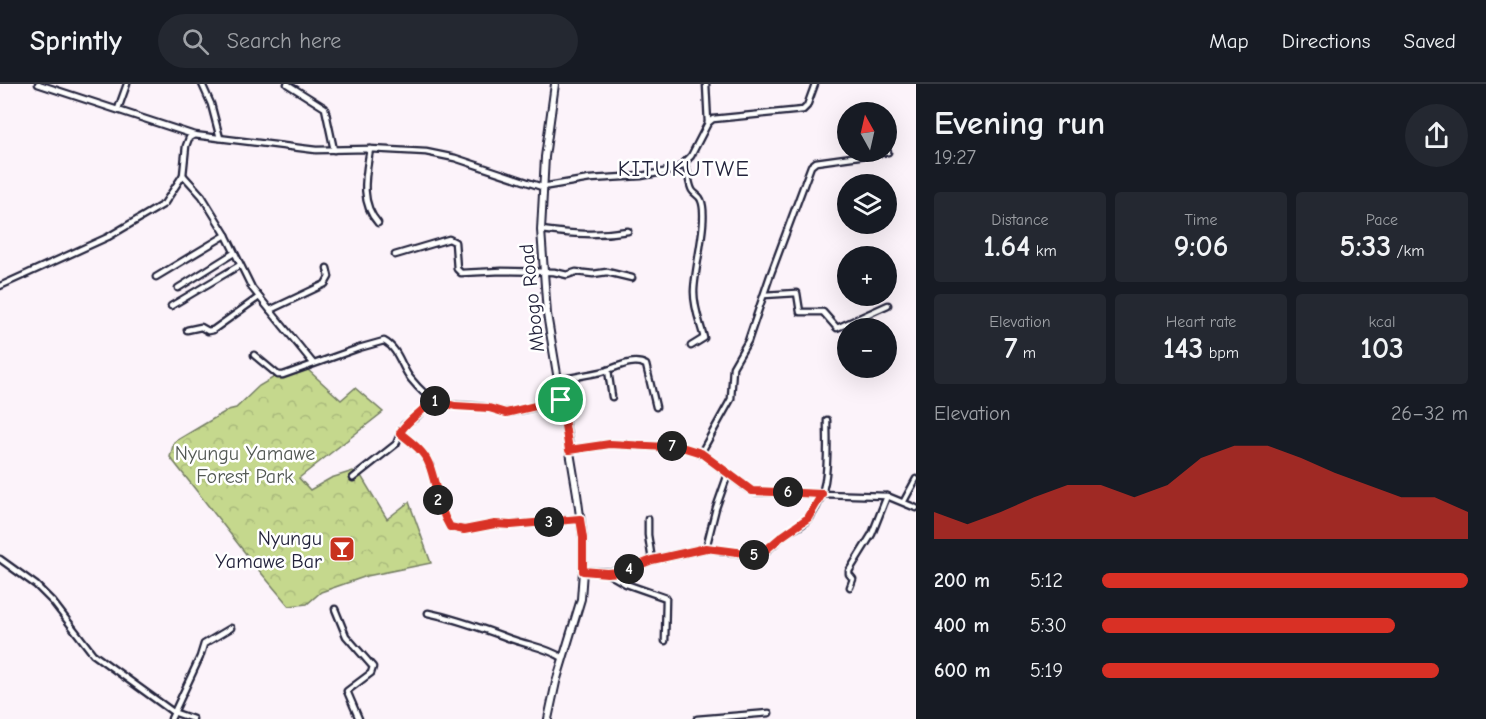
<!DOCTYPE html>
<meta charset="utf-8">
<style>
body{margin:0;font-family:"Comic Neue",sans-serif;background:#242831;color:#f1f3f6;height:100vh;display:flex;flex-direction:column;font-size:22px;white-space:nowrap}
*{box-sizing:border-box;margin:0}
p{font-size:20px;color:#9ea1a6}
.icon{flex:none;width:33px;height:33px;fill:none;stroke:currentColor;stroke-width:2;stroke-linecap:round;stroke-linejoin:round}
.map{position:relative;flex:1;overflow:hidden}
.side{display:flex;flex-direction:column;background:#171b24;width:570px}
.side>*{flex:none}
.needle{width:39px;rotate:352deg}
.controls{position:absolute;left:837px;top:18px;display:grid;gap:12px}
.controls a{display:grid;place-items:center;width:60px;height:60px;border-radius:50%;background:#171b24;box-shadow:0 6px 24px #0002;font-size:30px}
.pin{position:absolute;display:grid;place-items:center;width:51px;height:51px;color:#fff;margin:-26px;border:3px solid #fff;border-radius:50%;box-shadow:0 2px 6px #0007}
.km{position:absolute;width:30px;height:30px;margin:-15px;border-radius:50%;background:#222;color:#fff;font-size:16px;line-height:30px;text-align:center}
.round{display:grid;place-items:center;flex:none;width:63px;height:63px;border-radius:32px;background:#242831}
.headline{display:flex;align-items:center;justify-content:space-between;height:102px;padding:0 18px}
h1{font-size:33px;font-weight:700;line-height:45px}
.metrics{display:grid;grid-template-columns:repeat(3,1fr);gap:9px;height:102px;padding:6px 18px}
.metrics div{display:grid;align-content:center;border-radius:6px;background:#242831;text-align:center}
.metrics b{font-size:30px;font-weight:700}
.metrics small{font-size:16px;font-weight:400}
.metrics p{font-size:16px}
.chart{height:168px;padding:12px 18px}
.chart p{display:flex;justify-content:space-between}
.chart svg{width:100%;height:108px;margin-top:6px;fill:#d93025;opacity:.7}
ul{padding:0 18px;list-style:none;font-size:20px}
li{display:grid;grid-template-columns:96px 72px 1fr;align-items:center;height:45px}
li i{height:15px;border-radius:8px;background:#d93025}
header{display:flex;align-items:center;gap:36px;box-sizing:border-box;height:84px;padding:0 30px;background:#171b24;border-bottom:2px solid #363941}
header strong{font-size:28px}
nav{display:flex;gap:33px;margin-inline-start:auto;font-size:21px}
.search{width:420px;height:54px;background:#242831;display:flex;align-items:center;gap:15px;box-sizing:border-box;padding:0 21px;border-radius:33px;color:#9ea1a6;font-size:22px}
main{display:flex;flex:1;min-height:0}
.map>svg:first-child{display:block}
</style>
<header>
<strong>Sprintly</strong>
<div class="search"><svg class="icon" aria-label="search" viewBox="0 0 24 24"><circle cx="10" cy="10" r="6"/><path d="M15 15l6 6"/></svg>Search here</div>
<nav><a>Map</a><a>Directions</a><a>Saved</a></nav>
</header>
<main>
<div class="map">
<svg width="916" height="635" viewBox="0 0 916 635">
<defs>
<pattern id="forest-crowns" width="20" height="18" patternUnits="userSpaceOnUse" patternTransform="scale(1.5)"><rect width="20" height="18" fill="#c5d88d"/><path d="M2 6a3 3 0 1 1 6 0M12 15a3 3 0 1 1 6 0" fill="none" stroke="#a9b97b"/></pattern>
</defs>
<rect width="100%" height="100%" fill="#fcf3fa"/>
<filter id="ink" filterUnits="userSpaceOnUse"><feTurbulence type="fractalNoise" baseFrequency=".0167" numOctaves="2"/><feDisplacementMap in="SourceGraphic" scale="12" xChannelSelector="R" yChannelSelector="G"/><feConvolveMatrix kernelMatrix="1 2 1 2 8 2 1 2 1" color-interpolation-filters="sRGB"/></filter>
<g filter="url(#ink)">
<polygon fill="url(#forest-crowns)" stroke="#747d64" stroke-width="1.5" points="307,285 341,316 355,304 383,328 299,394 310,406 331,394 353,387 360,390 387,435 409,418 431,479 367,492 321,508 307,520 289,522 257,484 170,373 174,358 228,326 236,324 259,302 276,292 282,295"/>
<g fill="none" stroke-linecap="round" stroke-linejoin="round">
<g stroke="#22223b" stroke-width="9">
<g id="street">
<polyline points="38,0 194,51"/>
<polyline points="202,0 211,20 220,54"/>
<polyline points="287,0 325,24 334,66"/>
<polyline points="706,0 708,39"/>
<polyline points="118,25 127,0"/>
<path d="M370 65C366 90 359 118 378 139"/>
<path d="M684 79C689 88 688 98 692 106 694 110 699 111 701 116 709 134 694 185 694 208 694 225 700 238 704 254L691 262"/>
<polyline points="183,91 202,112 226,151 252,204 313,279"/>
<path d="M541 146C571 150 598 152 628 147"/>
<polyline points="395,171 449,155 455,158 457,185 461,189 502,187 554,188 567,191 576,188 593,190 607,188 632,194"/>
<polyline points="156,193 226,151"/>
<polyline points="0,202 108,153 164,120 183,91 186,62 189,54 194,51 316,66 370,65 426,68 455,74 542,103 590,95 641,92 669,87 680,83 691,72 708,39 713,35 803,26 807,22 815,0"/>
<polyline points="178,204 234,169"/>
<polyline points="764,211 797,209 800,228 823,228 837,244 888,221"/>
<polyline points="171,222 240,181"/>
<polyline points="270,226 325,200 329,193 327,184"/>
<polyline points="187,246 201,243 208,247 213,246 259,213"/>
<path d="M254 271 278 291H283L359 264 384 257C399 265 401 283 411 295 441 332 450 316 489 324 497 325 502 330 511 328 528 326 545 320 561 316"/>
<polyline points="608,286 612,313"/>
<path d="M559 296C573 293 587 291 601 288 615 285 632 273 646 281L656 323"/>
<path d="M400 349C410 357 424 367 429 380 437 401 438 424 450 443L464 446 495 440 511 441 580 435"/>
<polyline points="569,366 610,360 685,364 701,369 747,404 755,408 887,412 916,424"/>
<polyline points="701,369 731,315 733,283 748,257 770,192 811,82 816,78 888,68"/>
<polyline points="353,394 396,360 404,341 415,334 433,316"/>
<polyline points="904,417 916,395"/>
<polyline points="648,435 648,451 652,476"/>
<polyline points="706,464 716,424 728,390"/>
<polyline points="0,475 36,501 53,518 93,570 173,628 193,635"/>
<path d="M583 487 622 488 652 476 706 464 758 472C768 468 775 458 784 451 790 446 798 444 804 439 832 414 827 369 827 336"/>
<polyline points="607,489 626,500 666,514 665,557"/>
<polyline points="850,503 853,495 849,490 849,487 872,450 887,412"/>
<polyline points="335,525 346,552 373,583 371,589 347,607 359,635"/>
<path d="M428 529C458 535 486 546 514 556 532 562 547 564 563 574"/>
<polyline points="171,635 200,573 204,560 231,544"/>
<polyline points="697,635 769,629"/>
</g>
</g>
<g stroke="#22223b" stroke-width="10">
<polyline id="secondary" points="548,635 556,598 581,515 583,487 583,454 577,410 547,230 541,146 545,73 555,0"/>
</g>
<use href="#street" stroke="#fff" stroke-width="4.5"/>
<use href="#secondary" stroke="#fff" stroke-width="6"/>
</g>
</g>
<g fill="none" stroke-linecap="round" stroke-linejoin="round" filter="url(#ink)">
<g stroke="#fff" stroke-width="12">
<path id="route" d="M433 316 455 322 489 324 506 329 561 316 569 366 610 360 685 364 701 369 752 407 822 410 808 434 781 453 760 471 706 464 652 476 622 488 607 489 583 487V454L580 435 511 441 495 440 464 446 450 443C438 424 437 401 429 380 424 367 410 357 400 349 404 339 424 326 433 316Z"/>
</g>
<use href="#route" stroke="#d93025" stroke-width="8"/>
</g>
<defs>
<g id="bar-square" transform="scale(1.35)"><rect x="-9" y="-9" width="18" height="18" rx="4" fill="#c8321e" stroke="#fff"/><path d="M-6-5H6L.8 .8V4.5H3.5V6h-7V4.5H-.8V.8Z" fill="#fff"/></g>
</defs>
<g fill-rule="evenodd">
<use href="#bar-square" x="342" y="465"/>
</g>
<g text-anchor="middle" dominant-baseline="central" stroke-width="5" stroke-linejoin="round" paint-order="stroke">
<g font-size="20" fill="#22223b" stroke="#fff">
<text transform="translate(532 214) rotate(-96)">Mbogo Road</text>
</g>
<g font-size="20" fill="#535954" stroke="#fff">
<text x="245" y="369">Nyungu Yamawe<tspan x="245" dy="23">Forest Park</tspan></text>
</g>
<g font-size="20" fill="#22223b" stroke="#fff" text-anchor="end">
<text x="322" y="454">Nyungu<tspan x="322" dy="23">Yamawe Bar</tspan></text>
</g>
<g font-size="22" letter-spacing="1.5" fill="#22223b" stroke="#fff">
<text x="684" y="85">KITUKUTWE</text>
</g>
</g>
</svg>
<div class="controls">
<a><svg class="needle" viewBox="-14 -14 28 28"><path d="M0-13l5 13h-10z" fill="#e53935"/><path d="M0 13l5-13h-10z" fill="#9ea1a6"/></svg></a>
<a><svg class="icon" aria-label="layers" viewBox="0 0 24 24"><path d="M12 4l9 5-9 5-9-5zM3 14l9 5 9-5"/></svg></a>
<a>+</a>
<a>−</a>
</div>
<div class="pin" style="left:561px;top:316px;background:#1e9e55"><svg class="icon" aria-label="arrive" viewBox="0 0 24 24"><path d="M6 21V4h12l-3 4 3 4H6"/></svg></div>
<b class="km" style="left:435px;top:317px">1</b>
<b class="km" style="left:438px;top:416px">2</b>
<b class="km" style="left:549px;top:438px">3</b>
<b class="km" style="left:629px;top:485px">4</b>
<b class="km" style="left:754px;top:471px">5</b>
<b class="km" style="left:788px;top:408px">6</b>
<b class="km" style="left:672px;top:362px">7</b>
</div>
<section class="side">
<div class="headline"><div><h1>Evening run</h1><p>19:27</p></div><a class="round"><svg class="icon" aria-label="share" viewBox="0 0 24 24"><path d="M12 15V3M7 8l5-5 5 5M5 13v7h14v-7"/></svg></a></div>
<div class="metrics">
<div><p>Distance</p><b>1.64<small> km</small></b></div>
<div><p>Time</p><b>9:06</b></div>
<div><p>Pace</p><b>5:33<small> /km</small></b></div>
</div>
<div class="metrics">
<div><p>Elevation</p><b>7<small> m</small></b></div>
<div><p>Heart rate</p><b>143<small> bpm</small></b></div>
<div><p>kcal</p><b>103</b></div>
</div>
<div class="chart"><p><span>Elevation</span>26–32 m</p>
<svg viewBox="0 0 160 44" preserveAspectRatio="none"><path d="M0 44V33L10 38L20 33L30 27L40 22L50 22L60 27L70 22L80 11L90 6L100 6L110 11L120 17L130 22L140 27L150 27L160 33V44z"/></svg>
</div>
<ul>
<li><b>200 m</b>5:12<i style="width:100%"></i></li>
<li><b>400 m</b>5:30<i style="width:80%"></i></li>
<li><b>600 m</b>5:19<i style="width:92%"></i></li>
</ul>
</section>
</main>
